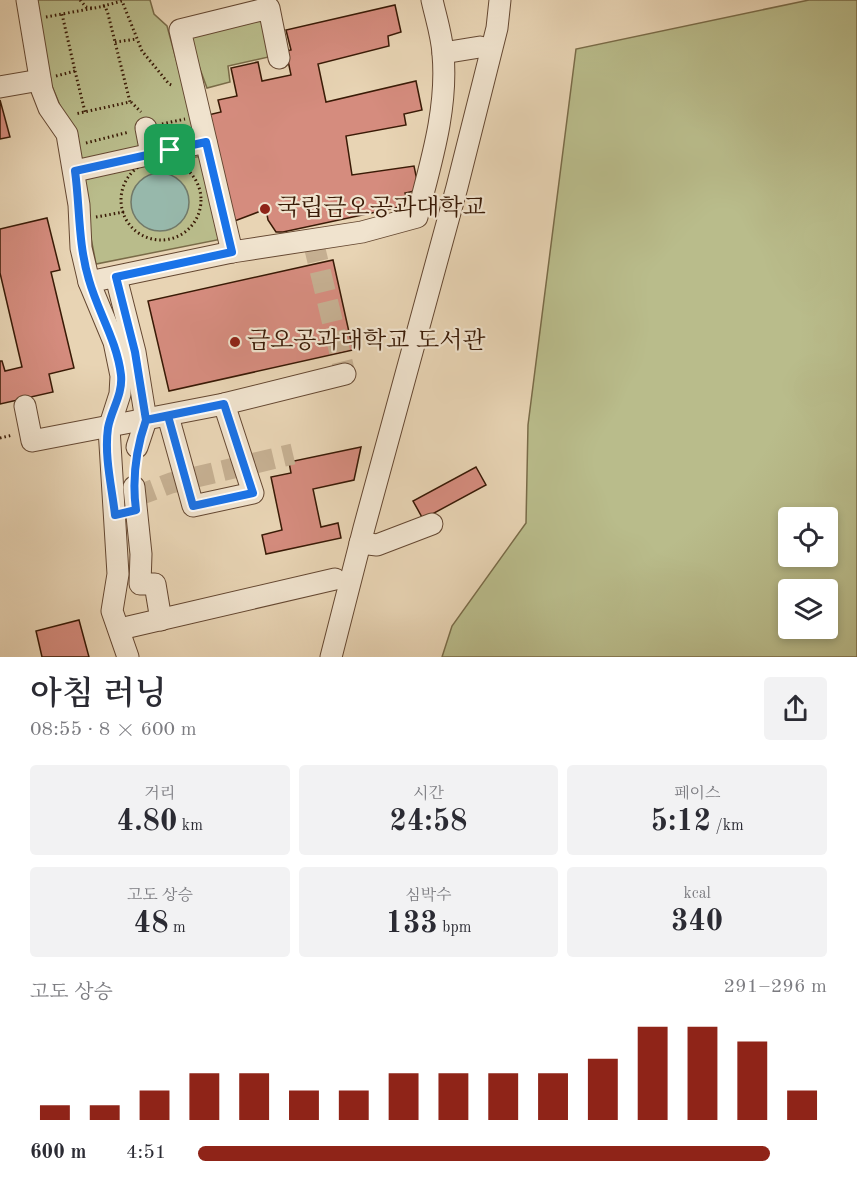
<!DOCTYPE html>
<html lang="ko">
<meta charset="utf-8">
<style>
body{margin:0;font-family:"Old Standard TT","Noto Serif KR",serif;background:#f2f2f3;color:#2b2b33;height:100vh;display:flex;flex-direction:column;font-size:22px;white-space:nowrap}
*{box-sizing:border-box;margin:0}
p{font-size:20px;color:#7c7c81}
.icon{flex:none;width:33px;height:33px;fill:none;stroke:currentColor;stroke-width:2;stroke-linecap:round;stroke-linejoin:round}
.map{position:relative;height:657px;overflow:hidden}
.drawer{display:flex;flex-direction:column;background:#fff;flex:1}
.drawer>*{flex:none}
.buttons{position:absolute;left:778px;top:507px;display:grid;gap:12px}
.buttons a{display:grid;place-items:center;width:60px;height:60px;border-radius:6px;background:#fff;box-shadow:0 3px 9px #0003;font-size:30px}
.pin{position:absolute;display:grid;place-items:center;width:51px;height:51px;color:#fff;margin:-26px;border-radius:12px;box-shadow:0 3px 9px #0006}
.round{display:grid;place-items:center;flex:none;width:63px;height:63px;border-radius:6px;background:#f2f2f3}
.headline{display:flex;align-items:center;justify-content:space-between;height:102px;padding:0 30px}
h1{font-size:33px;font-weight:600;line-height:45px}
.metrics{display:grid;grid-template-columns:repeat(3,1fr);gap:9px;height:102px;padding:6px 30px}
.metrics div{display:grid;align-content:center;border-radius:6px;background:#f2f2f3;text-align:center}
.metrics b{font-size:30px;font-weight:600}
.metrics small{font-size:16px;font-weight:400}
.metrics p{font-size:16px}
.chart{height:168px;padding:12px 30px}
.chart p{display:flex;justify-content:space-between}
.chart svg{width:100%;height:108px;margin-top:6px;stroke:#8f2418;stroke-width:6}
ul{padding:0 30px;list-style:none;font-size:20px}
li{display:grid;grid-template-columns:96px 72px 1fr;align-items:center;height:45px}
li i{height:15px;border-radius:8px;background:#8f2418}
.map>svg:first-child{display:block}
</style>
<div class="map">
<svg width="857" height="657" viewBox="0 0 857 657">
<rect width="100%" height="100%" fill="#e8d4b4"/>
<filter id="stains"><feTurbulence type="fractalNoise" baseFrequency=".00333" numOctaves="4"/><feColorMatrix values="0 0 0 0 .2 0 0 0 0 .09 0 0 0 0 .02 0 0 0 .5 -.17"/></filter>
<radialGradient id="worn" r=".72"><stop offset=".6" stop-color="#630" stop-opacity="0"/><stop offset="1" stop-color="#630" stop-opacity=".3"/></radialGradient>
<g fill="#b9bc8b" stroke="#796b48" stroke-width="1.5" fill-rule="evenodd">
<polygon points="36,0 150,0 154,14 167,26 197,136 83,161 49,79"/>
<path d="M809 0H857V657H442L452 626 526 523 528 425 576 49ZM789 518H828V556H789ZM789 590H828V628H789Z"/>
<polygon points="265,12 273,56 228,66 230,82 207,88 186,31"/>
<polygon points="206,156 222,239 96,264 80,181 153,161"/>
</g>
<circle fill="#97b8ab" stroke="#717969" stroke-width="1.5" cx="160" cy="202" r="29"/>
<g fill="#d58c7e" stroke="#391a06" stroke-width="1.5">
<polygon points="395,5 401,32 388,36 389,46 318,64 326,102 416,81 422,110 404,114 406,125 346,136 352,175 414,166 419,190 405,193 409,205 283,232 276,232 268,220 266,209 232,222 208,115 221,112 218,100 237,96 231,68 258,62 262,81 291,75 286,51 291,50 286,30"/>
<polygon points="0,100 10,137 0,139"/>
<polygon points="47,218 60,270 51,272 74,368 49,374 53,392 0,404 0,361 2,361 5,371 22,367 0,273 0,229"/>
<polygon points="333,260 353,350 169,391 148,301"/>
<polygon points="361,447 354,480 313,489 321,527 338,523 341,538 266,554 262,535 282,530 271,477 291,473 289,462"/>
<polygon points="476,467 486,485 423,519 413,501"/>
<polygon points="79,620 89,657 42,657 36,631"/>
</g>
<g fill="none" stroke-linecap="round" stroke-linejoin="round">
<g stroke="#c5af91" stroke-width="21" stroke-dasharray="21 10" stroke-linecap="butt">
<polyline points="313,241 345,374"/>
<polyline points="134,497 171,483 293,454"/>
</g>
<g stroke="#654832" stroke-width="23">
<g id="minor">
<polyline points="27,0 42,90 49,108 67,134 79,205 81,248 89,282 114,342 121,376 120,394 109,428 118,574 112,611 128,657"/>
<polyline points="443,53 480,47"/>
<polyline points="0,87 40,80"/>
<polyline points="146,128 151,154"/>
<polyline points="75,171 206,142"/>
<polyline points="232,252 180,30 269,8 279,58"/>
<polyline points="116,277 135,352 146,420 137,447"/>
<path d="M89 282 232 252 362 232 417 217C430 165 448 110 443 54 442 36 436 18 432 0"/>
<polyline points="25,406 32,441 224,404 345,374"/>
<polyline points="168,416 193,506 253,493 224,404"/>
<polyline points="134,487 141,554 140,584 155,584 161,620"/>
<polyline points="360,543 377,545 432,524"/>
<polyline points="120,629 335,579"/>
<polyline points="331,657 364,528 457,187 497,28 500,0"/>
</g>
</g>
<g stroke="#391a06" stroke-width="3" stroke-dasharray="1.5 3" stroke-linecap="butt">
<polyline points="80,0 86,7 92,8"/>
<polyline points="103,6 122,1 142,51 169,84 174,86"/>
<polyline points="46,17 105,6 108,14 130,102 75,114"/>
<polyline points="115,42 137,39"/>
<polyline points="75,71 85,112"/>
<polyline points="56,76 75,71 62,14"/>
<polyline points="131,102 141,112"/>
<polyline points="162,124 185,119"/>
<polyline points="86,143 129,132"/>
<circle cx="161" cy="200" r="40"/>
<polyline points="96,217 124,212"/>
<polyline points="0,438 13,435"/>
</g>
<use href="#minor" stroke="#f0e3ce" stroke-width="21"/>
</g>
<g fill="none" stroke-linecap="round" stroke-linejoin="round">
<g stroke="#fff" stroke-width="12">
<path id="route" d="M170 150 75 171C80 208 78 244 89 280 98 312 117 341 121 375 123 395 111 410 108 428 104 456 112 488 115 515L136 510C132 480 136 449 146 420L224 404 253 493 193 506 168 416 146 420 135 352 116 277 232 252 206 142 170 150"/>
</g>
<use href="#route" stroke="#1a73e8" stroke-width="8"/>
</g>
<g fill="#8f2418" stroke="#f0e3ce" stroke-width="2">
<circle cx="265" cy="209" r="6"/>
<circle cx="235" cy="342" r="6"/>
</g>
<g text-anchor="middle" dominant-baseline="central" stroke-width="4.5" stroke-linejoin="round" paint-order="stroke">
<g font-size="24" fill="#391a06" stroke="#f0e3ce" text-anchor="start">
<text x="277" y="209">국립금오공과대학교</text>
<text x="247" y="342">금오공과대학교 도서관</text>
</g>
</g>
<rect width="100%" height="100%" filter="url(#stains)"/>
<rect width="100%" height="100%" fill="url(#worn)"/>
</svg>
<div class="buttons">
<a><svg class="icon" aria-label="locate" viewBox="0 0 24 24"><circle cx="12" cy="12" r="6"/><path d="M12 2v4M12 18v4M2 12h4M18 12h4"/></svg></a>
<a><svg class="icon" aria-label="layers" viewBox="0 0 24 24"><path d="M12 4l9 5-9 5-9-5zM3 14l9 5 9-5"/></svg></a>
</div>
<div class="pin" style="left:170px;top:150px;background:#1e9e55"><svg class="icon" aria-label="arrive" viewBox="0 0 24 24"><path d="M6 21V4h12l-3 4 3 4H6"/></svg></div>
</div>
<section class="drawer">
<div class="headline"><div><h1>아침 러닝</h1><p>08:55 · 8 × 600 m</p></div><a class="round"><svg class="icon" aria-label="share" viewBox="0 0 24 24"><path d="M12 15V3M7 8l5-5 5 5M5 13v7h14v-7"/></svg></a></div>
<div class="metrics">
<div><p>거리</p><b>4.80<small> km</small></b></div>
<div><p>시간</p><b>24:58</b></div>
<div><p>페이스</p><b>5:12<small> /km</small></b></div>
</div>
<div class="metrics">
<div><p>고도 상승</p><b>48<small> m</small></b></div>
<div><p>심박수</p><b>133<small> bpm</small></b></div>
<div><p>kcal</p><b>340</b></div>
</div>
<div class="chart"><p><span>고도 상승</span>291–296 m</p>
<svg viewBox="0 0 160 44" preserveAspectRatio="none"><path d="M5 44V38M15 44V38M25 44V32M35 44V25M45 44V25M55 44V32M65 44V32M75 44V25M85 44V25M95 44V25M105 44V25M115 44V19M125 44V6M135 44V6M145 44V12M155 44V32"/></svg>
</div>
<ul>
<li><b>600 m</b>4:51<i style="width:91%"></i></li>
</ul>
</section>
